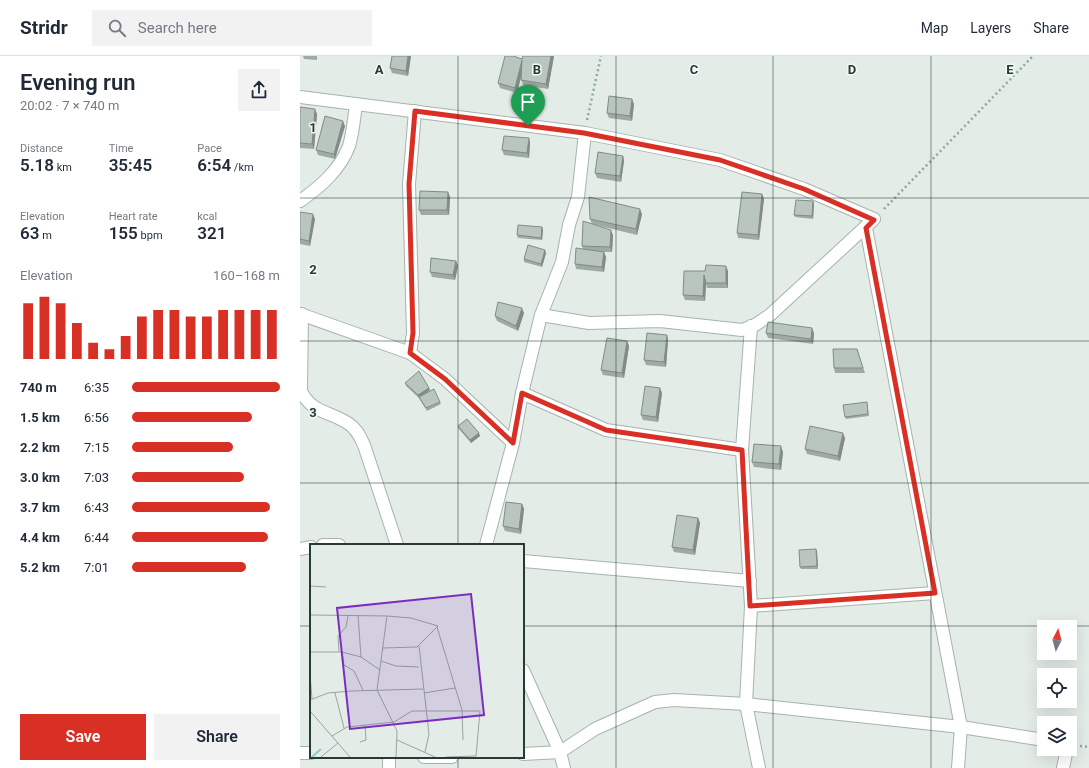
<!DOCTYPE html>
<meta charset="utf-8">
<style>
body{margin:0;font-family:Roboto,sans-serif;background:#f2f2f3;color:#1f2937;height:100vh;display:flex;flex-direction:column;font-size:15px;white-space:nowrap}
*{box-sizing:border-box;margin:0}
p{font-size:13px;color:#747a83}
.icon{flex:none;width:22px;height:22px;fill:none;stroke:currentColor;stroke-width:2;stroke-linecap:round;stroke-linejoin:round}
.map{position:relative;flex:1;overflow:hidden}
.details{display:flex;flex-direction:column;background:#fff;width:300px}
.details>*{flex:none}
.needle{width:26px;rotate:6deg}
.fabs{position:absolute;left:737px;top:564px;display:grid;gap:8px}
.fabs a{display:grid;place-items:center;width:40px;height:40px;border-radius:0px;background:#fff;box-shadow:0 4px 16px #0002;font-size:20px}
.pin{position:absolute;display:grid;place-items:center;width:34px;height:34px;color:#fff;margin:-41px -17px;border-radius:50% 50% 50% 0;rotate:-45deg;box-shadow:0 0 4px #0007}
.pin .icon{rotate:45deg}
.round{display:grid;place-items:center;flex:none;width:42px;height:42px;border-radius:0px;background:#f2f2f3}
.summary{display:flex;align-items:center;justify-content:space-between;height:68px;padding:0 20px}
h1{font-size:22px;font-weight:600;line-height:30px}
.stats{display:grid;grid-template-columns:repeat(3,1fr);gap:6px;height:68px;padding:4px 20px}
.stats div{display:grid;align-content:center}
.stats b{font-size:17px;font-weight:600}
.stats small{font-size:11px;font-weight:400}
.stats p{font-size:11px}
.chart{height:112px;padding:8px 20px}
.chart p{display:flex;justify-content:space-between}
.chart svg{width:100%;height:72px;margin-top:4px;stroke:#d93025;stroke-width:6}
.action{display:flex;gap:8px;margin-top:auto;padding:8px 20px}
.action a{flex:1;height:46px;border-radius:0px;background:#d93025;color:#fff;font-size:16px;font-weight:600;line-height:46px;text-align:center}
.action a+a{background:#f2f2f3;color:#1f2937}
ul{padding:0 20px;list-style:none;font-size:13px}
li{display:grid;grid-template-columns:64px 48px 1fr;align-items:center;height:30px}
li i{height:10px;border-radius:5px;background:#d93025}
header{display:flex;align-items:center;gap:24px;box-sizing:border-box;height:56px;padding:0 20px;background:#fff;border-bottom:1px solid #e0e1e3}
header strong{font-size:19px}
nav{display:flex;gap:22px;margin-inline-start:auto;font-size:14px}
.search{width:280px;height:36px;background:#f2f2f3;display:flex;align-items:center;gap:10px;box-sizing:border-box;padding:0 14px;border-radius:0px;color:#747a83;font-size:15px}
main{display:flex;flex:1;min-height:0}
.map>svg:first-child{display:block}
</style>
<header>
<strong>Stridr</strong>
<div class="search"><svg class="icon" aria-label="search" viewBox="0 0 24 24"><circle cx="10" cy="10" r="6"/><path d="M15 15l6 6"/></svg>Search here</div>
<nav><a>Map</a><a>Layers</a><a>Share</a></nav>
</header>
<main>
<section class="details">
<div class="summary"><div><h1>Evening run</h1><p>20:02 · 7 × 740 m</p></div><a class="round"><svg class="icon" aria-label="share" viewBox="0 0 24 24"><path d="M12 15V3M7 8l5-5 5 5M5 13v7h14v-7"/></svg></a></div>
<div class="stats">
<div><p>Distance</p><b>5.18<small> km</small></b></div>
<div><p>Time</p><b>35:45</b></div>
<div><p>Pace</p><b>6:54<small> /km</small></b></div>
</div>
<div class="stats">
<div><p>Elevation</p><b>63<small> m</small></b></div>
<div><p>Heart rate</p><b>155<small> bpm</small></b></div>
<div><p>kcal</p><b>321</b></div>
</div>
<div class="chart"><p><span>Elevation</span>160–168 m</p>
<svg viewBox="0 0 160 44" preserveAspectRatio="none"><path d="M5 44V10M15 44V6M25 44V10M35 44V22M45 44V34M55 44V38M65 44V30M75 44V18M85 44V14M95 44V14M105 44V18M115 44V18M125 44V14M135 44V14M145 44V14M155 44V14"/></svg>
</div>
<ul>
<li><b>740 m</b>6:35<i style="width:100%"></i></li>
<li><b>1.5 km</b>6:56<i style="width:81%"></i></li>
<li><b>2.2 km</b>7:15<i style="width:68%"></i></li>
<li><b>3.0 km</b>7:03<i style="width:76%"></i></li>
<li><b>3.7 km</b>6:43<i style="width:93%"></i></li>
<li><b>4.4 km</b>6:44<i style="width:92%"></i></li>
<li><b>5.2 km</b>7:01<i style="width:77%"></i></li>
</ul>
<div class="action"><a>Save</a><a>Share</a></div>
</section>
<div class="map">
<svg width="789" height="712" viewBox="0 0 789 712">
<rect width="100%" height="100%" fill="#e4ece7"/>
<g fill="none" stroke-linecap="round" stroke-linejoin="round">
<g stroke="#a7b3ad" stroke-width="14">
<g id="minor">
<polyline points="0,41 285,77 420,104 504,133 574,163 470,259 455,269 442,274 360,265 289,267 241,259"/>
<path d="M0 145C20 131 40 114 49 90 53 77 54 62 56 49"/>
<polyline points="566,172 661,671 658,712"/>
<polyline points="0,258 110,297 145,323 213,387"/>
<path d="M2 258 1 335C12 358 31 355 49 368 57 373 60 381 64 389L97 489"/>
<polyline points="451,270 442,394 451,550 446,648 459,712"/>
<polyline points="110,297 113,277 109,128 115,55"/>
<polyline points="222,337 306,374 442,394"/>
<polyline points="23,489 39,489"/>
<polyline points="186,489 213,387 222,337 241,259 262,206 269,169 278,141 285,77"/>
<polyline points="0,493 11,491"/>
<polyline points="223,505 450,525"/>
<polyline points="451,550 635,537"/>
<polyline points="223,614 260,696 264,712"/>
<polyline points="0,697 11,697"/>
<polyline points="223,698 260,696 295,673 355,646 374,644 446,648 661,671 744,684"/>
<polyline points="124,701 152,701"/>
<polyline points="89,712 89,701"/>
<polyline points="763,712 767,693"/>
</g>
</g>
<g stroke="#87ac9d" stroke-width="2.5" stroke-dasharray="2 3" stroke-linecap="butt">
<polyline points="287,64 301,0"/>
<polyline points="584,153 733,0"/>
<polyline points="780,690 789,691"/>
</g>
<use href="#minor" stroke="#fff" stroke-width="12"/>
</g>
<g fill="#9faaa5">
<polygon points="3,0 17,0 17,4 4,3"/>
<polygon points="92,0 111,0 108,20 92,17 90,12"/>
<polygon points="223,0 254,0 248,33 223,29 221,24 221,18 217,37 200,32 198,27 222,3"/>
<polygon points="334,48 332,65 309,62 307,57"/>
<polygon points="0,51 17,58 14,93 0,92"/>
<polygon points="45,70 35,103 18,99 16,94"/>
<polygon points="229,82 230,87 229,102 204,99 202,94"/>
<polygon points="323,100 324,105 321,126 297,122 295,117"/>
<polygon points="148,136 150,141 149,159 121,159 119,154"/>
<polygon points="462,138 464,143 459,184 438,182 437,177"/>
<polygon points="513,145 514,147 513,163 495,161 494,159"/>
<polygon points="0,156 15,163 10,190 0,188"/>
<polygon points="342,158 337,179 292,168 290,163"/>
<polygon points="242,171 243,174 242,184 218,182 217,179"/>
<polygon points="313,179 312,196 304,196 306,201 304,216 276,213 275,208 283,193 282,190"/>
<polygon points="246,197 242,211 224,206 224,203"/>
<polygon points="156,205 158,210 155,224 132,221 130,216"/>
<polygon points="405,215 428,215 428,232 407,232 406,228 405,245 385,244 383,239"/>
<polygon points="224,257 218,275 197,265 195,260"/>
<polygon points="466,277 514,277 513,288 468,282"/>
<polygon points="367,279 368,284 366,311 346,309 344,304"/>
<polygon points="327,285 329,290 324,322 303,319 301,314"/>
<polygon points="557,293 565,317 535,317 534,312"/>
<polygon points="105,327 129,332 130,334 122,340 140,346 141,348 127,355 120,344 119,342 106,330"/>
<polygon points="362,337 358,366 343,364 341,359"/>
<polygon points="567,346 569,360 546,363 545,361"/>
<polygon points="158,370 179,377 180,380 171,387 158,372"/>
<polygon points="545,382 540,405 507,398 505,393"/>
<polygon points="483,396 481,414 454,411 452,406"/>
<polygon points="222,448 224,453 221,478 205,475 203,470"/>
<polygon points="398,462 400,467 395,499 374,496 372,491"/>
<polygon points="517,495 518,513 501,513 500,511"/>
</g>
<g fill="#828b86">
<polygon points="108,0 111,0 108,20 106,15"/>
<polygon points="251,0 254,0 248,33 246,28"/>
<polygon points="222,4 224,10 217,37 215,32"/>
<polygon points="332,43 334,48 332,65 330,60"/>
<polygon points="15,53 17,58 14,93 12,88"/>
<polygon points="43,65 45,70 35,103 34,98"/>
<polygon points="229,82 230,87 229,102 227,97"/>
<polygon points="323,100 324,105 321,126 320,120"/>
<polygon points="148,136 150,141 149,159 147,154"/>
<polygon points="462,138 464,143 459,184 458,179"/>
<polygon points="513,145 514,147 513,163 512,160"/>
<polygon points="340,153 342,158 337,179 336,173"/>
<polygon points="13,158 15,163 10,190 9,185"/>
<polygon points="242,171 243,174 242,184 241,182"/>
<polygon points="311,174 313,179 312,196 310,191"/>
<polygon points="245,194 246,197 242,211 241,208"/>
<polygon points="304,196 306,201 304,216 302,211"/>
<polygon points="156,205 158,210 155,224 153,219"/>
<polygon points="426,210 428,215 428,232 426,227"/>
<polygon points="404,219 406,228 405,245 403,240"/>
<polygon points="222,252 224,257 218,275 216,270"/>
<polygon points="512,272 514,277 513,288 511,283"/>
<polygon points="367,279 368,284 366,311 364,306"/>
<polygon points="327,285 329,290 324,322 322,317"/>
<polygon points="129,332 130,334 119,342 118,339"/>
<polygon points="360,332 362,337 358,366 356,361"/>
<polygon points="179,377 180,380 171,387 170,384"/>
<polygon points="543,377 545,382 540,405 538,400"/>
<polygon points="481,390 483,396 481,414 479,408"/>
<polygon points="222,448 224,453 221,478 219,473"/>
<polygon points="398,462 400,467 395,499 393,494"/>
<polygon points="516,493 517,495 518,513 517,510"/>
</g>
<g fill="#b9c6c0" stroke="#828b86">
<polygon points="92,0 108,0 106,15 90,12"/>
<polygon points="205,0 213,0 222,3 223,0 251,0 246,28 221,24 222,4 215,32 198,27"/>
<polygon points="309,40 332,43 330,60 307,57"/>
<polygon points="0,51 15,53 12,88 0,87"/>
<polygon points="25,60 43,65 34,98 16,94"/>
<polygon points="204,80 229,82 227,97 202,94"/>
<polygon points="298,96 323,100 320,120 295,117"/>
<polygon points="120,135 148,136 147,154 119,154"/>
<polygon points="442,136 462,138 458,179 437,177"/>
<polygon points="289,141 340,153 336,173 290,163"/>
<polygon points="496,144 513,145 512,160 494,159"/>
<polygon points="0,156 13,158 9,185 0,183"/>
<polygon points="283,165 311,174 310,191 282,190"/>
<polygon points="218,169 242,171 241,182 217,179"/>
<polygon points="228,189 245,194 241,208 224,203"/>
<polygon points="276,192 304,196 302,211 275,208"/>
<polygon points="131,202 156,205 153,219 130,216"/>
<polygon points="406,209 426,210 426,227 406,227 404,219 403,240 383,239 384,215 405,215"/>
<polygon points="198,246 222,252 216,270 195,260"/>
<polygon points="468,266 512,272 511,283 466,277"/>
<polygon points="347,277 367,279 364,306 344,304"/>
<polygon points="307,282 327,285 322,317 301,314"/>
<polygon points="533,293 557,293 563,312 534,312"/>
<polygon points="119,315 129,332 118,339 105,327"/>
<polygon points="345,330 360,332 356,361 341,359"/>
<polygon points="134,333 140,346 126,352 119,341"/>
<polygon points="567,346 568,358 545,361 543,349"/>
<polygon points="167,363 179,377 170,384 158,370"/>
<polygon points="510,370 543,377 538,400 505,393"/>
<polygon points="454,388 481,390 479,408 452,406"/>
<polygon points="206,446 222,448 219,473 203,470"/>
<polygon points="377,459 398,462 393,494 372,491"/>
<polygon points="516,493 517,510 500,511 499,494"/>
</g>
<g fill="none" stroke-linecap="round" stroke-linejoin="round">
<g stroke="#fff" stroke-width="8">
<polygon id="route" points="115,55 284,77 420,104 504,133 574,164 566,172 635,537 450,550 442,394 306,374 222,337 213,387 145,323 110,297 113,277 109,128"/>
</g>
<use href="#route" stroke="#d93025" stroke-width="5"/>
</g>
<path fill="none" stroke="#253b33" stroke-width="1" stroke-opacity="0.55" d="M158 0V489M316 0V712M473 0V712M631 0V712M0 142H789M0 285H789M0 427H789M0 570H11M223 570H789M158 701V712"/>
<g transform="translate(10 488)">
<rect width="214" height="214" fill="#e4ece7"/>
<path fill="none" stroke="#91c8cb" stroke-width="2" d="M2 213 11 205"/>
<path fill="none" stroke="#98a59f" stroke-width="1" d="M0 42 16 43M0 71 77 72 101 74 128 82 107 103 73 104M48 71 51 113M77 72 67 146 87 187 86 213M127 83 152 166 153 196M109 102 119 190 115 208M0 108H32L51 113 70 126M29 108 28 92 36 83 38 72M32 108 34 121 44 127 53 146M71 117 86 122 109 123M0 130 2 155M25 149 34 184M114 149 145 144M0 156 18 149 41 147 113 145M0 167 40 213M22 192 37 183 84 178 102 167H170L166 212 136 213M87 196 125 213M50 198 56 196 55 181M11 213 28 199"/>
<path fill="#7b2cbf" fill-opacity="0.15" stroke="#7b2cbf" stroke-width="2" d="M161 50 174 171 40 185 27 64Z"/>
<rect width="214" height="214" fill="none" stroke="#253b33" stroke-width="2"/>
</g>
<g font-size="13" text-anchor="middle" font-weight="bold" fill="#253b33" stroke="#f4f9f6" stroke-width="3" stroke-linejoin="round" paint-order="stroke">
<text x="79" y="18">A</text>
<text x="237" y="18">B</text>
<text x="394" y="18">C</text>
<text x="552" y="18">D</text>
<text x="710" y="18">E</text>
<text x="13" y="76">1</text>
<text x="13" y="218">2</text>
<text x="13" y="361">3</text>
</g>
</svg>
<div class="fabs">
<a><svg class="needle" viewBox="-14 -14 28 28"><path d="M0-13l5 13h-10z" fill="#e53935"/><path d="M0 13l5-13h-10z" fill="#747a83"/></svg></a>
<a><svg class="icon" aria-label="locate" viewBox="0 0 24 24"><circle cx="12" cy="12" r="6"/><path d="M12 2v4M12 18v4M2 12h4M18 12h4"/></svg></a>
<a><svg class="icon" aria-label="layers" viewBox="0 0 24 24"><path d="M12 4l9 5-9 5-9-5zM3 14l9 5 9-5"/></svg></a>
</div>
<div class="pin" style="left:228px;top:70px;background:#1e9e55"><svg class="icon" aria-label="arrive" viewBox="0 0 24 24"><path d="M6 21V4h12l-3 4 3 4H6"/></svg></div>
</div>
</main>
